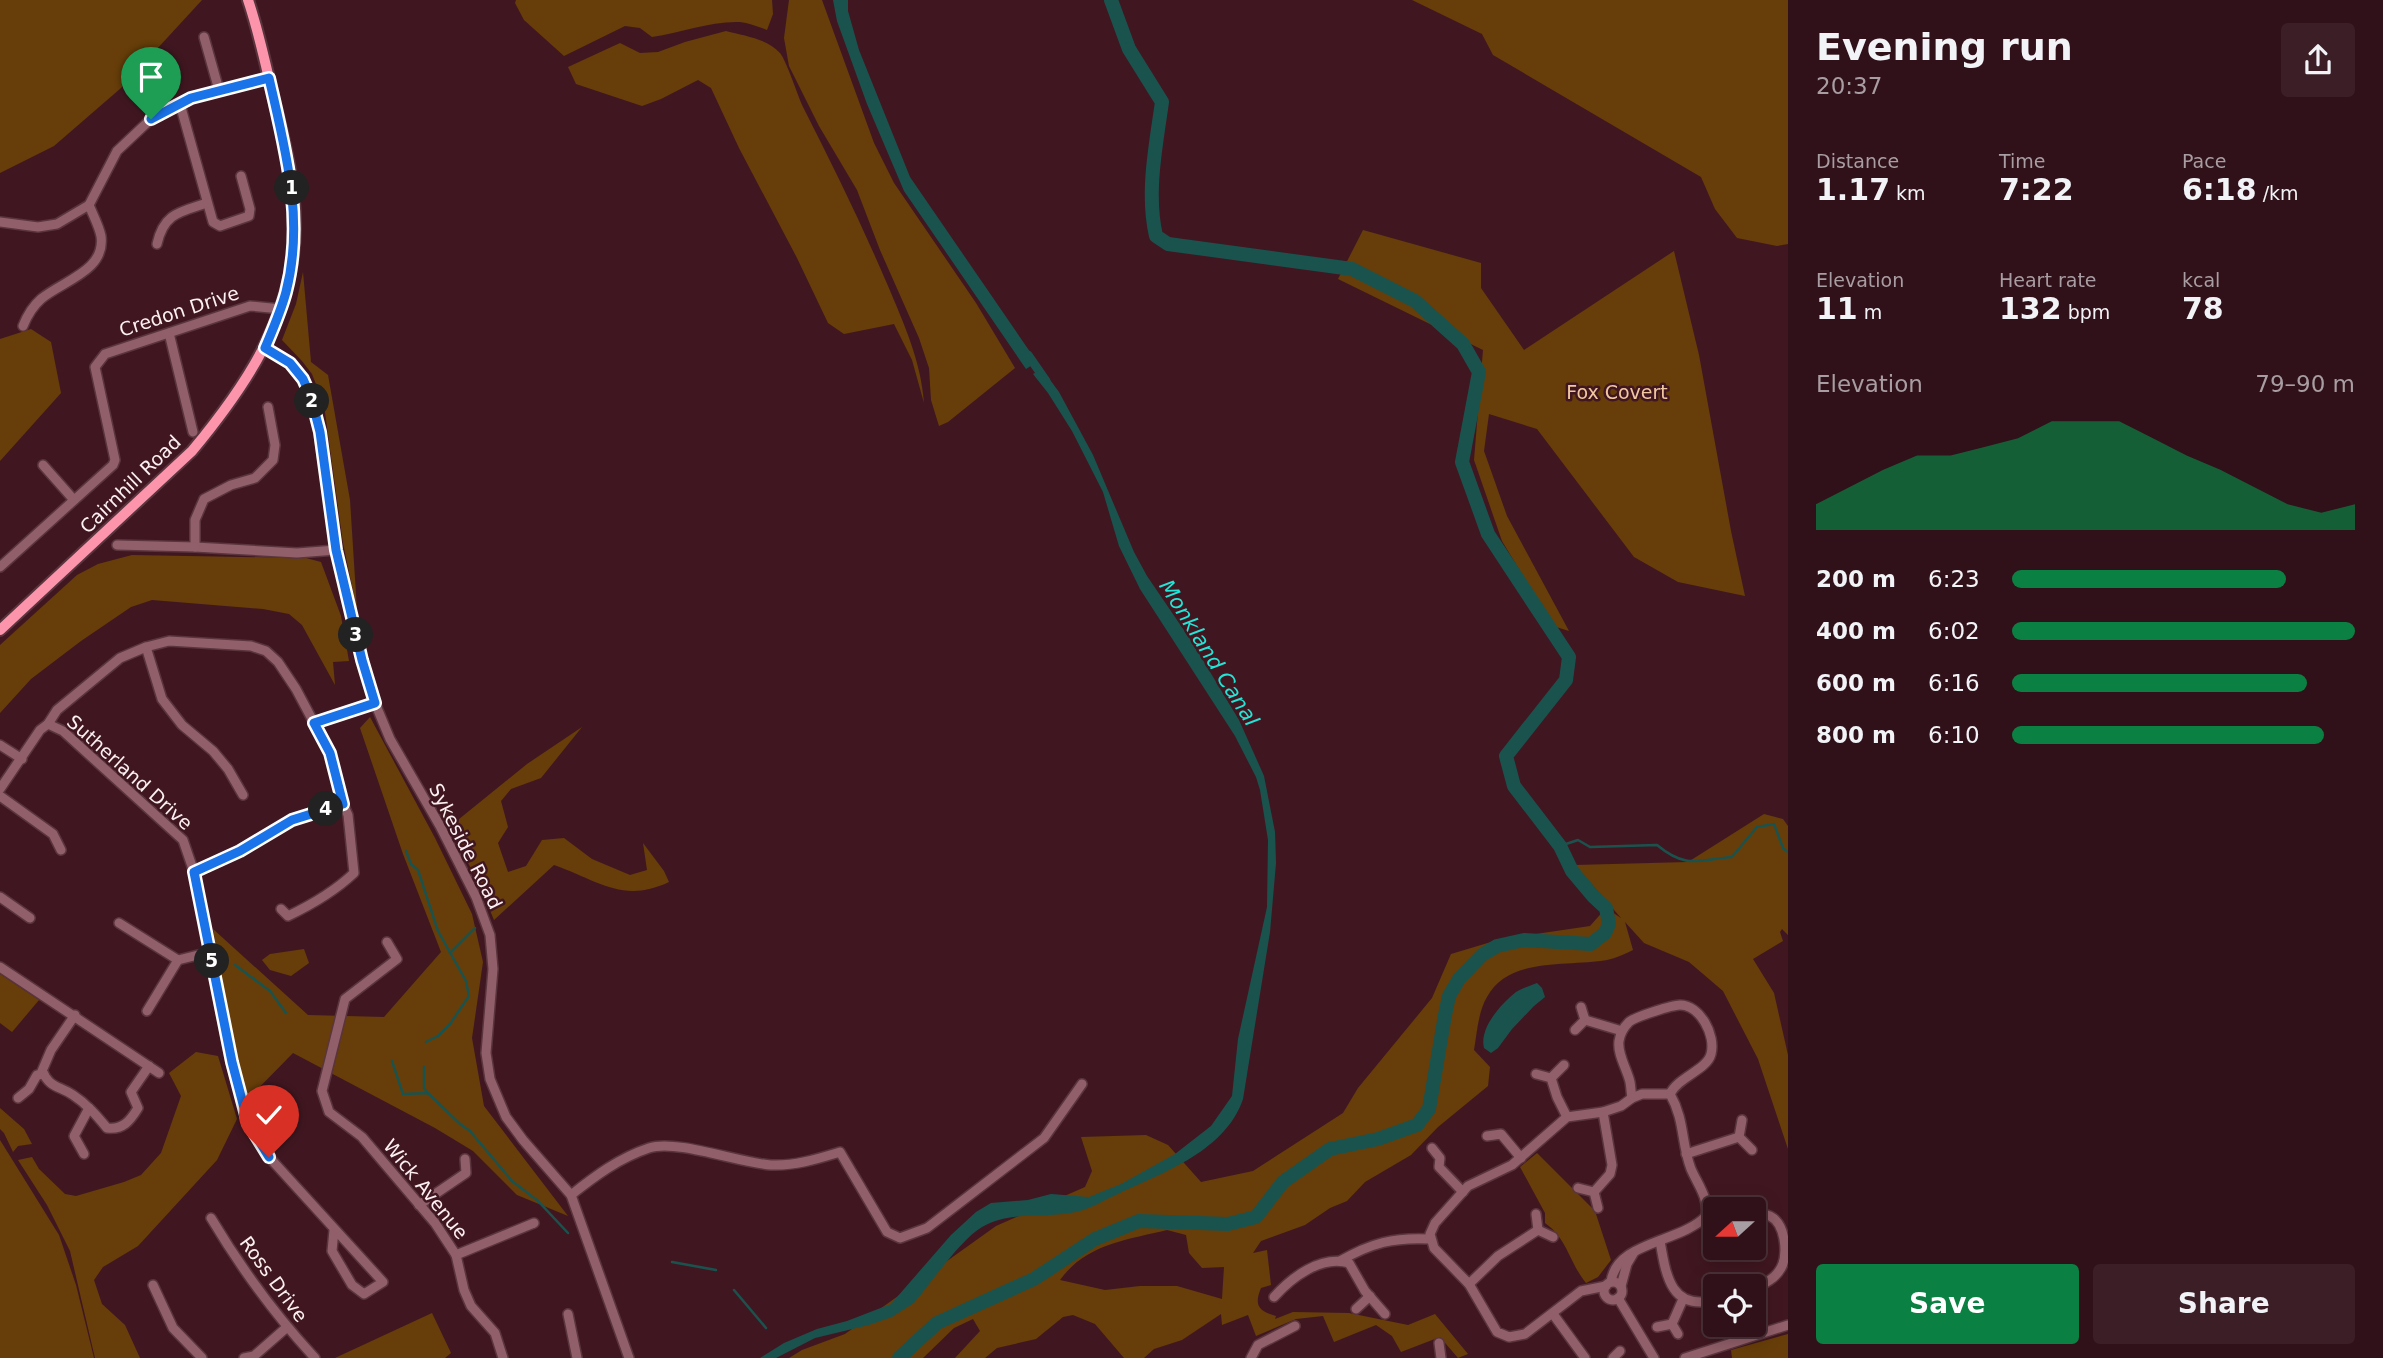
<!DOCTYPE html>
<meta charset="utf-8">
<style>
body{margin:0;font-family:"DejaVu Sans",sans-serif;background:#3c1f26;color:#f1f3f6;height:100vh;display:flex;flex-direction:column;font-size:26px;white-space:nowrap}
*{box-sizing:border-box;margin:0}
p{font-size:23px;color:#a89da2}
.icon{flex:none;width:38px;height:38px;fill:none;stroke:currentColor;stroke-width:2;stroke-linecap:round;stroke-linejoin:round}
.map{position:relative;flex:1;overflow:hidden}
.details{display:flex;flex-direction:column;background:#301119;width:595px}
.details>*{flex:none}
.needle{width:46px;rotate:249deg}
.controls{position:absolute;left:1703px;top:1197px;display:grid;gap:14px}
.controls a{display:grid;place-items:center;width:63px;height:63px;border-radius:7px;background:#301119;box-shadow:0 4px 18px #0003,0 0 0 2px #4b3138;font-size:35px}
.pin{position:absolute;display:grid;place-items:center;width:60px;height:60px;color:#fff;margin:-72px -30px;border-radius:50% 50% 50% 0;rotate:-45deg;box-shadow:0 0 7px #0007}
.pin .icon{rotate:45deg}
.km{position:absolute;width:35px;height:35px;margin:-18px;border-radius:50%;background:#222;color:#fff;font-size:19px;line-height:35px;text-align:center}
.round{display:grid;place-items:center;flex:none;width:74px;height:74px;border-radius:7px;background:#3c1f26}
.headline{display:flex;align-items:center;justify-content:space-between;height:119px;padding:0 28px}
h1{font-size:38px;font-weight:700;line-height:52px}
.figures{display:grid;grid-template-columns:repeat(3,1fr);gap:10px;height:119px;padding:7px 28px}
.figures div{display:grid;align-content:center}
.figures b{font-size:30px;font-weight:700}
.figures small{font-size:19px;font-weight:400}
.figures p{font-size:19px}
.chart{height:196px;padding:14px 28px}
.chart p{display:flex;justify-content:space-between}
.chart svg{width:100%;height:126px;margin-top:7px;fill:#0b8043;opacity:.7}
.action{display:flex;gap:14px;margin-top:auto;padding:14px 28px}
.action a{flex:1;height:80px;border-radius:7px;background:#0b8043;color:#fff;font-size:28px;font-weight:700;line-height:80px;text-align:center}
.action a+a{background:#3c1f26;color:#f1f3f6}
ul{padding:0 28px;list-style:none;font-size:23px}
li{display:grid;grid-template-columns:112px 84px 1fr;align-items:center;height:52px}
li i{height:18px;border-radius:9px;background:#0b8043}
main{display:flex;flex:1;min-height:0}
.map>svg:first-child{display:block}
</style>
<main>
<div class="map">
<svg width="1788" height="1358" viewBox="0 0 1788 1358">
<rect width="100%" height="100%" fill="#401721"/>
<g fill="#673e09" fill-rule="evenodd">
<polygon points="0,0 202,0 121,88 54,146 0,173"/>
<path d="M516 0H772L773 14 767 30C759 27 749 23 740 22 710 21 681 33 652 37L640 28 625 26 564 56 524 20 515 3Z"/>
<polygon points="789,0 822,0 874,143 894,183 976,303 1015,368 948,422 939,426 931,400 929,368 919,338 880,250 857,190 819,126 789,66 784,38"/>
<polygon points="1412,0 1788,0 1788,244 1777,246 1737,238 1715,209 1701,177 1493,55 1482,34"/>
<path d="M726 31C744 36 766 38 780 53 787 62 797 94 803 107 833 166 862 225 888 286 904 324 921 361 924 403L912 360 894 324 844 334 828 323 797 258 739 148 711 88 698 80 661 99 642 106 576 84 568 67 620 43 640 53 658 52 685 42Z"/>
<polygon points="1363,230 1481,263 1481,288 1524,350 1674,251 1699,355 1731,531 1745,596 1678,582 1634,557 1537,429 1489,414 1484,451 1507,516 1569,631 1553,626 1502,541 1474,460 1483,350 1338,279"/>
<polygon points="303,272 311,362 328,375 350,500 357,610 343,543 324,405 312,374 302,361 282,340 296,304"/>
<polygon points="31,329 51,342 61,393 0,461 0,339"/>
<polygon points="132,555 306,558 321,562 341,616 349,661 333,662 335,685 302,625 289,614 263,609 152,600 131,607 81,641 31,679 0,713 0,645 77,575 98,564"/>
<polygon points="370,717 435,838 472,914 483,962 472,1038 484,1106 568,1216 517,1195 473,1151 435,1128 293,1053 247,1100 231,1037 213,929 308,1015 384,1017 441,952 403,854 360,728"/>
<path d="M582 727 541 778 511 789 501 801 508 827 498 843 508 872 526 866 542 840 564 838 592 859 630 875 647 870 643 843 664 871 669 882C623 904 597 880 554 865L494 920 476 877 448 828 527 764Z"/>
<path d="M1764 814 1783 819 1788 826V935L1782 929 1780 932 1783 941 1753 959 1774 993 1788 1055V1149L1758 1059 1723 991 1689 962 1644 943 1625 922 1633 950C1625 954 1616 958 1607 960 1569 967 1509 956 1487 997 1478 1012 1477 1033 1474 1050L1490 1067 1488 1086 1438 1127 1411 1155 1365 1182 1347 1201 1330 1208 1305 1225 1261 1241 1253 1253 1267 1250 1271 1285 1261 1288C1254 1305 1258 1311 1276 1316L1275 1319 1293 1312 1349 1313 1408 1325 1435 1314 1468 1354 1458 1358 1440 1337 1401 1352 1392 1336 1376 1325 1334 1342 1323 1316 1296 1319 1256 1336 1248 1315 1222 1325 1221 1314 1182 1340 1154 1349 1144 1358H1124L1095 1324 1073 1315 1063 1317 1036 1339 997 1348 985 1358H955L980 1331 973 1319 954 1328 923 1358H789L802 1350 845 1334 996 1226 1085 1187 1092 1171 1081 1137 1146 1135 1168 1145 1201 1182 1253 1171 1343 1113 1358 1088 1432 998 1451 954 1501 939 1590 926 1606 908 1621 918 1575 865 1688 862ZM1167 1230 1186 1235 1189 1253 1202 1268 1224 1267 1222 1299 1177 1286H1140L1105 1290 1060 1280C1086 1244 1126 1240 1167 1230Z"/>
<polygon points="304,949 309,963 291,976 270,970 262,960 270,954"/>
<polygon points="0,974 39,1000 12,1032 0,1023"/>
<polygon points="196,1052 218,1056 237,1119 217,1160 138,1246 103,1267 94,1280 102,1304 125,1325 140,1358 95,1358 70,1251 47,1205 18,1160 32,1157 39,1169 65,1194 76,1196 124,1182 141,1175 161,1153 181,1096 169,1073"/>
<polygon points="0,1108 24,1129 32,1144 18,1146 13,1152 4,1133 0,1129"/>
<polygon points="0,1140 59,1235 76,1285 94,1358 0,1358"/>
<path d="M1537 1153 1595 1211 1611 1260 1598 1277 1586 1283C1569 1262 1567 1238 1545 1223V1213L1520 1167Z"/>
<polygon points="432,1313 451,1353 445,1358 335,1358"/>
<polygon points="1788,1334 1788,1358 1732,1358 1731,1350"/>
</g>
<g fill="#1a534e">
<polygon points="833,0 848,0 848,11 859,50 910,177 1037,362 1026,369 904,191 867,104 837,21"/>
<path d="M1042 369 1059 392 1093 455 1134 552 1147 576 1192 642 1239 720 1264 776 1275 832 1276 863 1270 932 1243 1099C1226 1150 1165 1172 1120 1193 1106 1199 1091 1209 1076 1212 1044 1219 1011 1210 982 1227 960 1240 932 1282 914 1303L892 1317 869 1325 815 1338 776 1358H760L784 1343 817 1329 847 1321 891 1304 951 1235 976 1212 991 1203 1028 1200 1051 1194 1089 1197 1121 1184 1175 1154 1211 1126 1232 1096 1238 1039 1267 907 1268 840 1260 790 1256 777 1235 736 1140 589 1119 546 1103 492 1072 431 1048 393 1033 374Z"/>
<path d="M1537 983 1542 988 1545 997 1534 1006 1512 1029 1498 1048 1491 1053 1484 1048C1479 1028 1501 1004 1516 992 1522 988 1530 986 1537 983Z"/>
</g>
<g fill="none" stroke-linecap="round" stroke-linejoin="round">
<g stroke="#1a534e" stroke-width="2.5">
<path d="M1560 846 1578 840 1590 847 1657 845C1686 869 1698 860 1732 857L1757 827 1774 824 1783 848 1788 852"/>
<polyline points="406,851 411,864 418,870 438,931 466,981 469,996 450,1024 438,1036 426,1042"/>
<polyline points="450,953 475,928"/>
<polyline points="235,965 270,991 286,1013"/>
<polyline points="392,1061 403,1094 428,1093 460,1124 470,1131 512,1181 538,1201 568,1233"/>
<polyline points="424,1067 424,1088 428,1093"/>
<polyline points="672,1262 716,1270"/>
<polyline points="734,1290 766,1328"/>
</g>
<polyline stroke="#1a534e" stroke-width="9" points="1028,355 1046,381"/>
<path stroke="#1a534e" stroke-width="14" d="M899 1358 937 1323 1034 1279 1095 1239 1139 1221 1228 1224 1256 1217 1283 1182 1330 1149 1378 1139 1417 1125 1429 1109 1445 1015 1449 996 1459 979 1482 955 1497 946 1524 940 1591 944 1605 933 1609 924 1606 908 1593 896 1572 871 1560 846 1514 786 1506 756 1566 680 1569 657 1488 534 1462 462 1479 372 1463 344 1415 301 1352 269 1168 244 1156 236C1146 193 1156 145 1162 102L1129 49 1111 0"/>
<g stroke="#5a353e" stroke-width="12">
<g id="minor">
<polyline points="204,37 219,90"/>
<polyline points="180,104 213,222 220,226 249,216 250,209 241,176"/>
<polyline points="0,222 38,227 57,224 89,205 117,151 151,119 191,98 269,78"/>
<path d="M157 244C164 213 180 212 207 203"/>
<path d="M23 326C27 316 33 306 41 299 62 281 106 271 101 236 99 226 93 215 89 205"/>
<polyline points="169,333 193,432"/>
<polyline points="265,348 290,363 303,379 311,397 319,432 336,550 362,660 375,703 390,739 440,826 476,897 490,935 493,969 486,1053 490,1079 506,1117 523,1140 571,1195 629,1358"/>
<polyline points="268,407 275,445 273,460 255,478 231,485 204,499 195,520 195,547 297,553 336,550"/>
<polyline points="43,465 74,500"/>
<polyline points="117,545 195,547"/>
<polyline points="0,567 113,465 115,460 95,367 105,354 250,306 281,309"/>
<polyline points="146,647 162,699 182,725 213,751 228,769 243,795"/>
<polyline points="314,723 375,703"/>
<polyline points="48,724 63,731 183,840 194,872 231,1062 248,1123 269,1157 383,1282 364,1294 352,1285 332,1251 334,1230"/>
<polyline points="0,745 22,759"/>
<path d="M0 789 40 730 48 724 57 710 120 658 146 647 169 641 251 646 266 651 278 662 296 689 330 753 343 804 348 815 354 873C335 891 311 905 288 916L281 909"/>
<polyline points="0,796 53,834 61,850"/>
<polyline points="194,872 240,851 292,819 343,804"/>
<polyline points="0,897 30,918"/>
<polyline points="119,923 178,960 210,952"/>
<polyline points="387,942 397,959 345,999 322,1091 329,1112 362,1137 435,1223 456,1255 464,1290 471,1306 495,1333 503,1358"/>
<polyline points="0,967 159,1073"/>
<polyline points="147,1011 178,960"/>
<path d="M75 1015 51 1050 42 1071C51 1089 58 1085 73 1095 87 1104 97 1116 107 1128 123 1130 130 1121 138 1108L131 1092 149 1066"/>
<polyline points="1585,1020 1622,1031"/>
<polyline points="1575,1030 1585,1020 1581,1007"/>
<polyline points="1536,1074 1551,1078 1557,1097 1567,1117"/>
<polyline points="1551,1078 1564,1065"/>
<polyline points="18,1098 29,1089 37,1075 44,1074"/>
<path d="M1632 1098C1631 1093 1631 1087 1630 1082 1627 1069 1617 1054 1619 1041 1620 1034 1624 1027 1629 1022 1635 1017 1672 1005 1680 1005 1700 1005 1716 1035 1711 1054 1707 1070 1678 1077 1670 1094"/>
<polyline points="1742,1120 1739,1137 1752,1150"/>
<polyline points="1487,1136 1501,1134 1521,1158"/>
<polyline points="1432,1148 1440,1158 1439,1167 1463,1192"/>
<polyline points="84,1154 74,1136 89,1108"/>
<polyline points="1686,1154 1739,1137"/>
<polyline points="1578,1188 1594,1192 1598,1208"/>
<polyline points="1594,1192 1610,1174 1612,1165 1603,1112"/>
<path d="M571 1195C595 1176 619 1158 649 1148 677 1139 739 1163 771 1165 795 1166 817 1159 840 1152L887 1232 900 1238 927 1228 1044 1138 1082 1084"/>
<polyline points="419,1205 466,1173 465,1159"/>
<polyline points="1536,1214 1538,1230"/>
<path d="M1754 1214C1759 1214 1766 1214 1770 1216 1786 1224 1788 1255 1781 1268 1775 1279 1764 1284 1754 1289"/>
<path d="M211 1218C241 1268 275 1315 315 1358"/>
<path d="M1660 1241C1666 1276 1671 1311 1715 1300"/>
<polyline points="456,1255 534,1223"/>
<path d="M1340 1261C1371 1243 1394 1237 1430 1239"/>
<circle cx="1613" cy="1291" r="9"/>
<polyline points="1469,1284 1498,1256 1538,1230 1553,1237"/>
<polyline points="153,1285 173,1328 202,1358"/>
<path d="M1606 1286 1581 1291 1525 1334 1509 1337 1497 1332 1469 1284 1434 1248 1430 1234 1435 1223 1468 1186 1512 1165 1567 1117 1603 1112 1621 1106 1632 1098 1642 1094H1670C1685 1120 1681 1143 1691 1169 1698 1185 1709 1198 1706 1216 1681 1243 1616 1241 1611 1282"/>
<polyline points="1621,1286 1627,1264 1633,1254"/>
<path d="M1274 1297C1292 1277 1321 1255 1349 1263L1365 1291 1385 1314"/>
<polyline points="1618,1298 1654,1358"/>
<polyline points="1356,1309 1370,1296"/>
<polyline points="568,1314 577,1358"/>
<polyline points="1553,1314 1585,1358"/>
<polyline points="1657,1327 1672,1324"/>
<polyline points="1678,1334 1672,1324 1683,1299"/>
<polyline points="1439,1343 1441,1358"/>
<polyline points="244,1358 254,1356 286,1328"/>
<polyline points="1251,1358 1258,1345 1295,1326"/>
<polyline points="1613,1358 1620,1351"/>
<polyline points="1685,1358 1788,1325"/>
</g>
</g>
<g stroke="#5a353e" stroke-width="14">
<path id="major" d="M0 630 192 451C246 386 293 317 295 229 296 188 286 148 276 108 267 72 260 35 248 0"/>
</g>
<use href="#minor" stroke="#915f69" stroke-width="9"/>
<use href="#major" stroke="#fc95ac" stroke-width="10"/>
</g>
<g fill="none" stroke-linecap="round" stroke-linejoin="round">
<g stroke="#fff" stroke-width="14">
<path id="route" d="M151 119 191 98 269 78C285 149 305 219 286 292 281 311 273 329 265 348L290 363 303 379 311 397 320 432 336 550 362 660 375 703 314 723 330 753 343 804 292 820 240 851 194 872 232 1062 248 1123 269 1157"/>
</g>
<use href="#route" stroke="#1a73e8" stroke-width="9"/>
</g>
<g text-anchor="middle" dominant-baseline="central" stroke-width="5" stroke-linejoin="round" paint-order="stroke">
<g font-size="19" fill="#fcf0f2" stroke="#401721">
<text transform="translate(179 311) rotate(-18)">Credon Drive</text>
<text transform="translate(130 484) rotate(-44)">Cairnhill Road</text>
<text transform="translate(130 772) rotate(42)">Sutherland Drive</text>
<text transform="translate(466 846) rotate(63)">Sykeside Road</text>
<text transform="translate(426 1189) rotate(51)">Wick Avenue</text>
<text transform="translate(274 1279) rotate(54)">Ross Drive</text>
</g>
<g font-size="19" fill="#f1c89f" stroke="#401721">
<text x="1617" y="392">Fox Covert</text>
</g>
<g font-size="21" font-style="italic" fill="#21e6d7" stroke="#401721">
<text transform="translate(1209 653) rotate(58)">Monkland Canal</text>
</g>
</g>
</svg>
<div class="controls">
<a><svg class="needle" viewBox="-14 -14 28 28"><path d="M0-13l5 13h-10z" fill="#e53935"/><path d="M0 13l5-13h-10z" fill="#a89da2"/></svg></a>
<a><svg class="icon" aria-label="locate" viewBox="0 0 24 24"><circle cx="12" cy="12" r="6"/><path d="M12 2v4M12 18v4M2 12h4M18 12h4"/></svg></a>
</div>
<div class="pin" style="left:151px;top:119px;background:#1e9e55"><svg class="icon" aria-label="arrive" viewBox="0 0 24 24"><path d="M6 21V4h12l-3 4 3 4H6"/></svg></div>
<div class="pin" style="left:269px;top:1157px;background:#d93025"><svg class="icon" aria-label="check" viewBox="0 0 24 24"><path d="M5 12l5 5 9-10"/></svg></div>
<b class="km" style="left:292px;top:188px">1</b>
<b class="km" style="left:312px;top:401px">2</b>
<b class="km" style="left:356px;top:635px">3</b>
<b class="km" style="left:326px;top:809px">4</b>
<b class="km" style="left:212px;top:961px">5</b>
</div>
<section class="details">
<div class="headline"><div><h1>Evening run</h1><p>20:37</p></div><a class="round"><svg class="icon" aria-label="share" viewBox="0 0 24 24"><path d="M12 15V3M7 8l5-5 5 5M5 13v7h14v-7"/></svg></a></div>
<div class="figures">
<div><p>Distance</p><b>1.17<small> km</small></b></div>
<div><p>Time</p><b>7:22</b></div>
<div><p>Pace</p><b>6:18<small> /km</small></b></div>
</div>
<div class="figures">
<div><p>Elevation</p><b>11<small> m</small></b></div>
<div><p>Heart rate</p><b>132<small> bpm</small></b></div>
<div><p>kcal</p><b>78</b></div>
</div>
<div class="chart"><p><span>Elevation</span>79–90 m</p>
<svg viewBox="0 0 160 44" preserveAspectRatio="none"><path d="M0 44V35L10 29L20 23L30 18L40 18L50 15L60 12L70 6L80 6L90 6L100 12L110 18L120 23L130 29L140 35L150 38L160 35V44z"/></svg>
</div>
<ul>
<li><b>200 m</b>6:23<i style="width:80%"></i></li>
<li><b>400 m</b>6:02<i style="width:100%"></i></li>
<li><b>600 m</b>6:16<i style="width:86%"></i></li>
<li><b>800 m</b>6:10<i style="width:91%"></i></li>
</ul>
<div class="action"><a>Save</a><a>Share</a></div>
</section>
</main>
